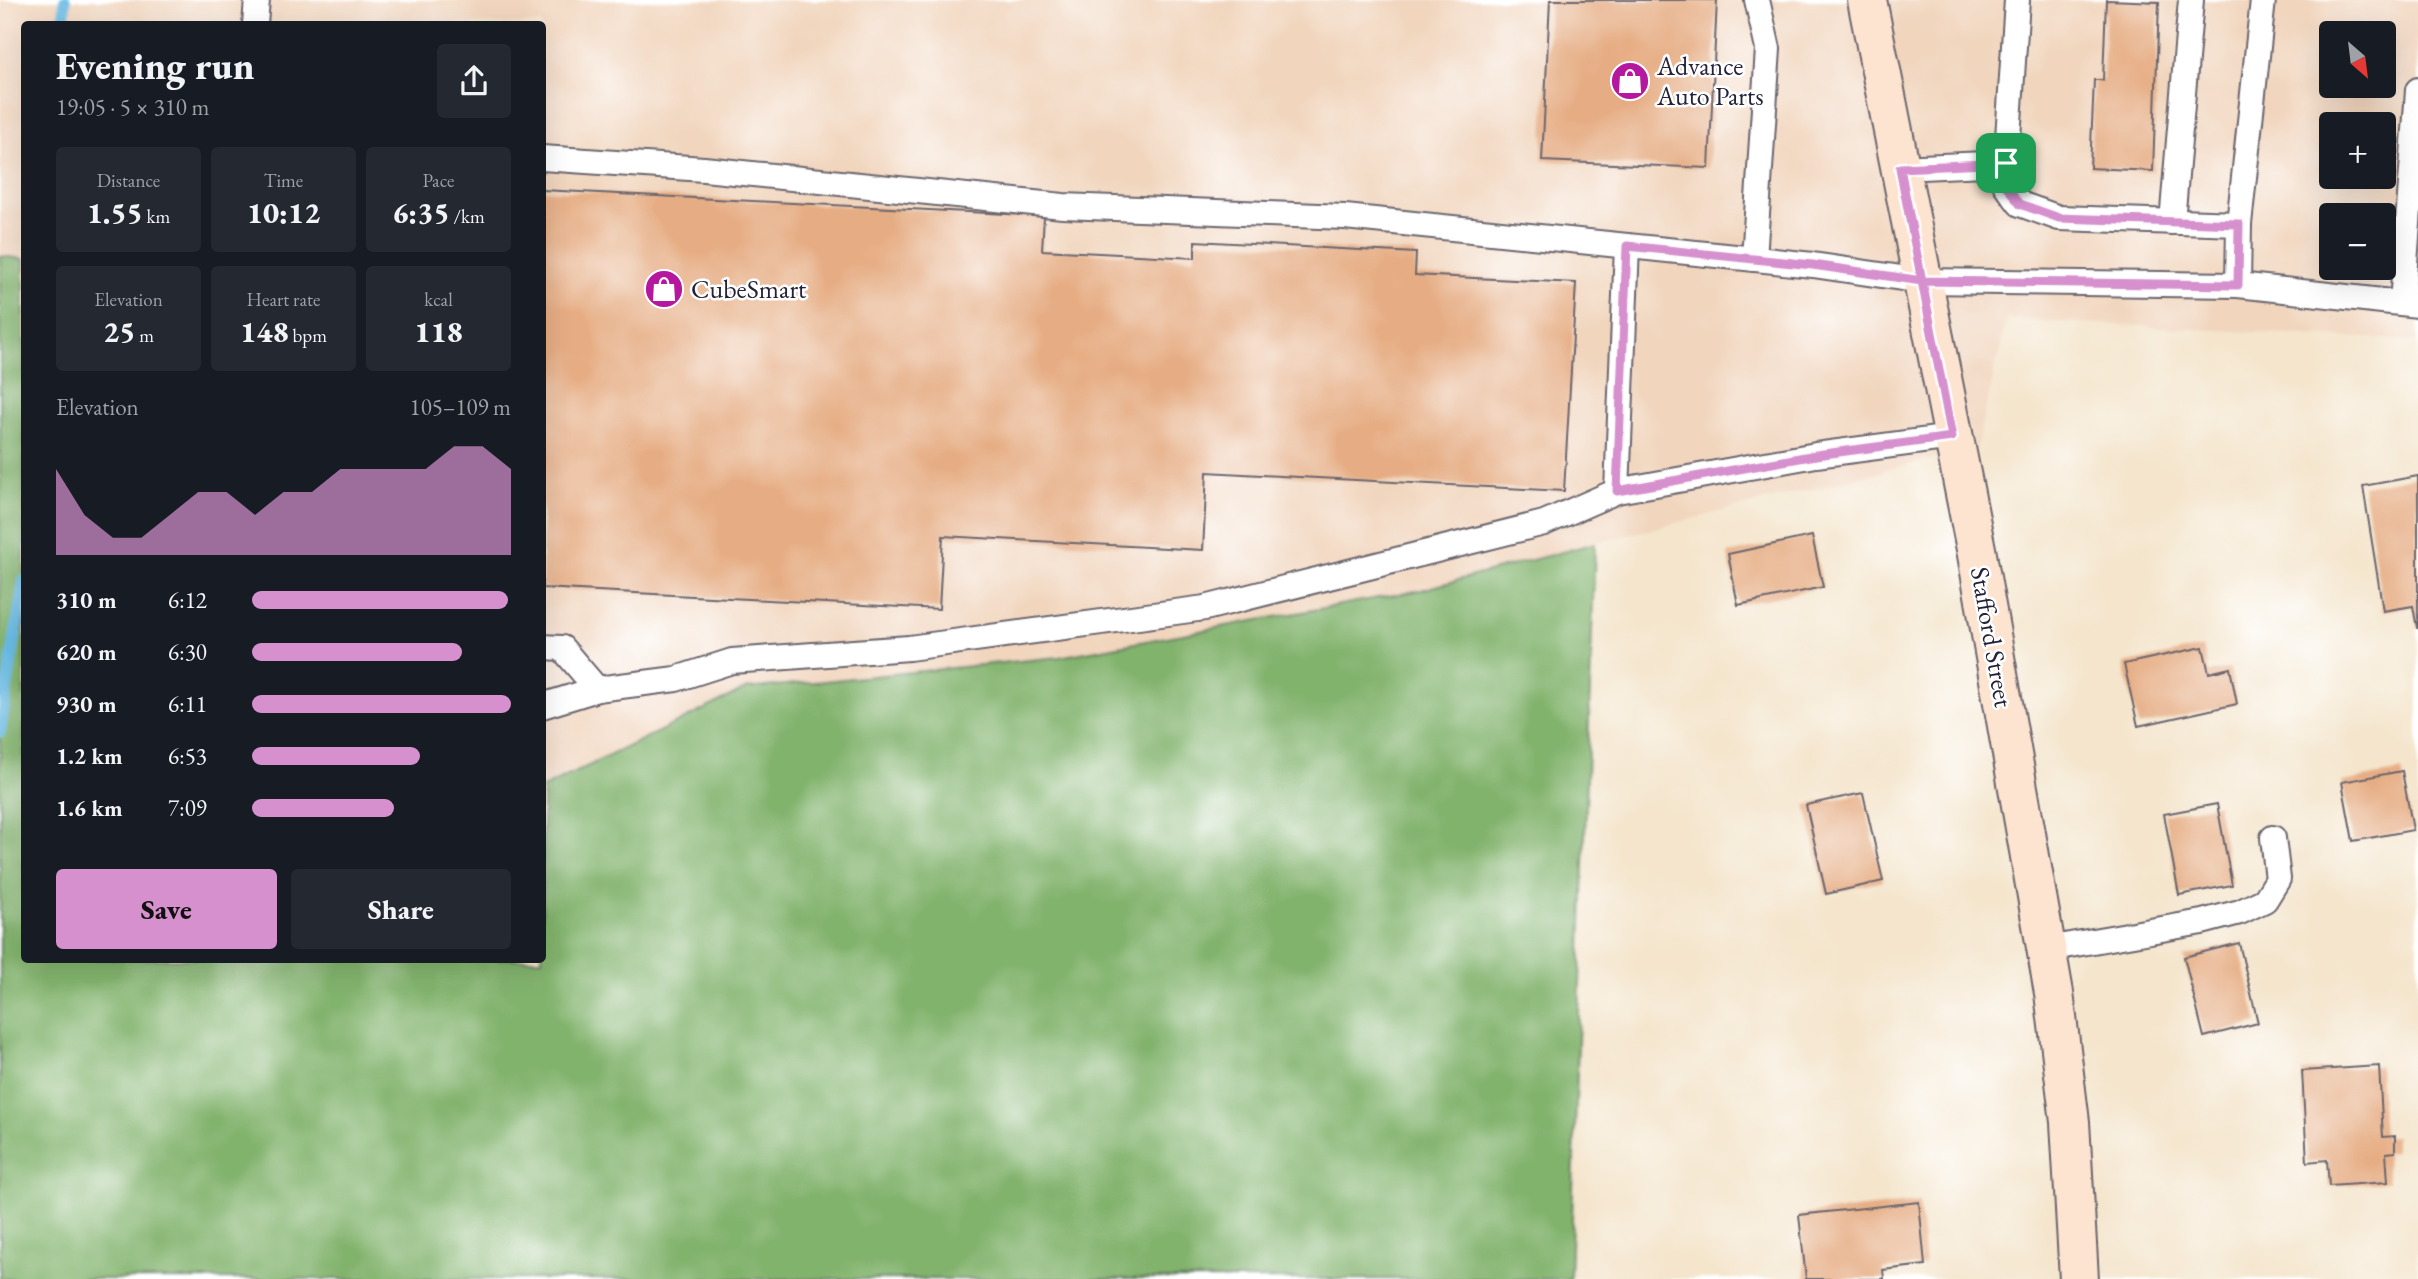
<!DOCTYPE html>
<meta charset="utf-8">
<style>
body{margin:0;font-family:"EB Garamond",serif;background:#242831;color:#f1f3f6;height:100vh;display:flex;flex-direction:column;font-size:26px;white-space:nowrap}
*{box-sizing:border-box;margin:0}
p{font-size:23px;color:#9ea1a6}
.icon{flex:none;width:38px;height:38px;fill:none;stroke:currentColor;stroke-width:2;stroke-linecap:round;stroke-linejoin:round}
.map{position:relative;flex:1;overflow:hidden}
.sheet{position:absolute;left:21px;top:21px;width:525px;height:942px;display:flex;flex-direction:column;background:#171b24;border-radius:7px;box-shadow:0 7px 28px #0002}
.sheet>*{flex:none}
.needle{width:46px;rotate:152deg}
.controls{position:absolute;left:2319px;top:21px;display:grid;gap:14px}
.controls a{display:grid;place-items:center;width:77px;height:77px;border-radius:7px;background:#171b24;box-shadow:0 7px 28px #0002;font-size:35px}
.pin{position:absolute;display:grid;place-items:center;width:60px;height:60px;color:#fff;margin:-30px;border-radius:14px;box-shadow:0 4px 10px #0006}
.round{display:grid;place-items:center;flex:none;width:74px;height:74px;border-radius:7px;background:#242831}
.head{display:flex;align-items:center;justify-content:space-between;height:119px;padding:0 35px}
h1{font-size:38px;font-weight:800;line-height:52px}
.metrics{display:grid;grid-template-columns:repeat(3,1fr);gap:10px;height:119px;padding:7px 35px}
.metrics div{display:grid;align-content:center;border-radius:7px;background:#242831;text-align:center}
.metrics b{font-size:30px;font-weight:800}
.metrics small{font-size:19px;font-weight:400}
.metrics p{font-size:19px}
.chart{height:196px;padding:14px 35px}
.chart p{display:flex;justify-content:space-between}
.chart svg{width:100%;height:126px;margin-top:7px;fill:#d690ce;opacity:.7}
.button{display:flex;gap:14px;margin-top:auto;padding:14px 35px}
.button a{flex:1;height:80px;border-radius:7px;background:#d690ce;color:#111;font-size:28px;font-weight:800;line-height:80px;text-align:center}
.button a+a{background:#242831;color:#f1f3f6}
ul{padding:0 35px;list-style:none;font-size:23px}
li{display:grid;grid-template-columns:112px 84px 1fr;align-items:center;height:52px}
li i{height:18px;border-radius:9px;background:#d690ce}
.map>svg:first-child{display:block}
</style>
<div class="map">
<svg width="2418" height="1279" viewBox="0 0 2418 1279">
<rect width="100%" height="100%" fill="#fff"/>
<filter id="ink" filterUnits="userSpaceOnUse"><feTurbulence type="fractalNoise" baseFrequency=".0143" numOctaves="2"/><feDisplacementMap in="SourceGraphic" scale="14" xChannelSelector="R" yChannelSelector="G"/><feConvolveMatrix kernelMatrix="1 2 1 2 8 2 1 2 1" color-interpolation-filters="sRGB"/></filter>
<filter id="wash" filterUnits="userSpaceOnUse"><feTurbulence type="fractalNoise" baseFrequency=".00686" numOctaves="4" result="noise"/><feDisplacementMap in="SourceGraphic" scale="28" xChannelSelector="R" yChannelSelector="G"/><feGaussianBlur stdDeviation="1.57" result="paint"/><feColorMatrix in="noise" values="0 0 0 0 0 0 0 0 0 0 0 0 0 0 0 0 0 1.4 0 .05"/><feComposite in="paint" operator="in"/></filter>
<g filter="url(#wash)">
<rect width="100%" height="100%" fill="#f4e5cc"/>
<path fill="#f1d5bd" fill-rule="evenodd" d="M0 0H2418V341L2007 319 1976 448 1595 543 1421 590 1059 657 746 689 543 788 542 24H24V259L0 256ZM2331 33H2384V86H2331ZM2331 124H2384V177H2331ZM2331 215H2384V268H2331Z"/>
<polygon fill="#82b36d" stroke="#526a54" stroke-width="2" points="0,256 24,259 24,959 542,959 543,788 746,689 1059,657 1421,590 1595,543 1570,1279 0,1279"/>
<g fill="none" stroke-linecap="round" stroke-linejoin="round">
<g stroke="#69bbe4" stroke-width="12">
<polyline points="64,24 65,0"/>
<polyline points="0,732 24,581"/>
</g>
</g>
<g id="blocks">
<g fill="#e6ad84">
<polygon points="1550,0 1717,0 1709,168 1542,161"/>
<polygon points="2106,0 2159,2 2153,171 2090,168 2094,80 2103,80"/>
<polygon points="542,190 1044,216 1042,250 1195,258 1195,241 1416,253 1415,275 1576,283 1564,491 1207,472 1203,550 943,536 939,609 542,588"/>
<polygon points="2418,476 2418,628 2417,628 2413,606 2383,611 2363,486"/>
<polygon points="1812,536 1823,587 1738,605 1728,554"/>
<polygon points="2203,647 2209,673 2230,668 2237,704 2138,726 2124,664"/>
<polygon points="2402,771 2413,830 2353,841 2342,782"/>
<polygon points="1863,793 1883,881 1826,894 1806,805"/>
<polygon points="2217,804 2232,885 2179,895 2164,814"/>
<polygon points="2239,943 2258,1023 2204,1037 2184,957"/>
<polygon points="2379,1066 2383,1137 2395,1136 2395,1152 2386,1153 2388,1182 2329,1186 2327,1160 2307,1162 2302,1071"/>
<polygon points="1919,1202 1925,1265 1883,1270 1884,1279 1806,1279 1799,1215"/>
</g>
</g>
</g>
<g filter="url(#ink)">
<use href="#blocks" fill-opacity="0" stroke="#6c666e" stroke-width="2"/>
<g fill="none" stroke-linecap="round" stroke-linejoin="round">
<g stroke="#6c666e" stroke-width="28">
<g id="lane">
<polyline points="2017,0 2005,184 2020,204 2059,218 2239,224"/>
<polyline points="255,24 257,0"/>
<polyline points="542,158 704,169 1063,206 1345,217 1813,265 1922,281 2238,285 2418,305"/>
<polyline points="1900,168 2006,163"/>
<polyline points="2172,222 2191,0"/>
<polyline points="1754,259 1768,49 1757,0"/>
<polyline points="2238,285 2239,224 2263,0"/>
<polyline points="2402,303 2418,90"/>
<polyline points="1617,491 1627,246"/>
<polyline points="542,647 562,648 597,689 676,679 732,661 909,648 1205,608 1544,523 1617,491 1816,455 1952,437"/>
<polyline points="542,706 597,689"/>
<polyline points="2047,949 2202,922 2240,912 2265,900 2278,879 2273,838"/>
</g>
</g>
<g stroke="#6c666e" stroke-width="42">
<polyline id="secondary" points="1867,0 1976,549 2054,993 2070,1122 2079,1279"/>
</g>
<use href="#lane" stroke="#fff" stroke-width="24"/>
<use href="#secondary" stroke="#fde4d0" stroke-width="38"/>
</g>
</g>
<g fill="none" stroke-linecap="round" stroke-linejoin="round" filter="url(#ink)">
<g stroke="#fff" stroke-width="14">
<polyline id="route" points="2006,163 1900,168 1922,281 1813,265 1627,246 1617,491 1816,455 1952,437 1922,281 2238,285 2239,224 2059,218 2020,204 2005,184 2006,163"/>
</g>
<use href="#route" stroke="#d690ce" stroke-width="9"/>
</g>
<defs>
<g id="shop-disc" transform="scale(2.0125)"><circle r="9.5" fill="#b5179e" stroke="#fff"/><path d="M-5-2.5h2.3a2.7 3.5 0 0 1 5.4 0H5L5.5 6h-11ZM-1.5-2.5h3a1.5 2.3 0 0 0-3 0Z" fill="#fff"/></g>
</defs>
<g fill-rule="evenodd">
<use href="#shop-disc" x="1630" y="81"/>
<use href="#shop-disc" x="664" y="289"/>
</g>
<g text-anchor="middle" dominant-baseline="central" stroke-width="5" stroke-linejoin="round" paint-order="stroke">
<g font-size="26" fill="#22223b" stroke="#fff" text-anchor="start">
<text x="1657" y="66">Advance<tspan x="1657" dy="30">Auto Parts</tspan></text>
<text x="691" y="289">CubeSmart</text>
</g>
<g font-size="26" fill="#22223b" stroke="#fff">
<text transform="translate(1992 637) rotate(80)">Stafford Street</text>
</g>
</g>
</svg>
<div class="controls">
<a><svg class="needle" viewBox="-14 -14 28 28"><path d="M0-13l5 13h-10z" fill="#e53935"/><path d="M0 13l5-13h-10z" fill="#9ea1a6"/></svg></a>
<a>+</a>
<a>−</a>
</div>
<div class="pin" style="left:2006px;top:163px;background:#1e9e55"><svg class="icon" aria-label="arrive" viewBox="0 0 24 24"><path d="M6 21V4h12l-3 4 3 4H6"/></svg></div>
<section class="sheet">
<div class="head"><div><h1>Evening run</h1><p>19:05 · 5 × 310 m</p></div><a class="round"><svg class="icon" aria-label="share" viewBox="0 0 24 24"><path d="M12 15V3M7 8l5-5 5 5M5 13v7h14v-7"/></svg></a></div>
<div class="metrics">
<div><p>Distance</p><b>1.55<small> km</small></b></div>
<div><p>Time</p><b>10:12</b></div>
<div><p>Pace</p><b>6:35<small> /km</small></b></div>
</div>
<div class="metrics">
<div><p>Elevation</p><b>25<small> m</small></b></div>
<div><p>Heart rate</p><b>148<small> bpm</small></b></div>
<div><p>kcal</p><b>118</b></div>
</div>
<div class="chart"><p><span>Elevation</span>105–109 m</p>
<svg viewBox="0 0 160 44" preserveAspectRatio="none"><path d="M0 44V14L10 30L20 38L30 38L40 30L50 22L60 22L70 30L80 22L90 22L100 14L110 14L120 14L130 14L140 6L150 6L160 14V44z"/></svg>
</div>
<ul>
<li><b>310 m</b>6:12<i style="width:99%"></i></li>
<li><b>620 m</b>6:30<i style="width:81%"></i></li>
<li><b>930 m</b>6:11<i style="width:100%"></i></li>
<li><b>1.2 km</b>6:53<i style="width:65%"></i></li>
<li><b>1.6 km</b>7:09<i style="width:55%"></i></li>
</ul>
<div class="button"><a>Save</a><a>Share</a></div>
</section>
</div>
